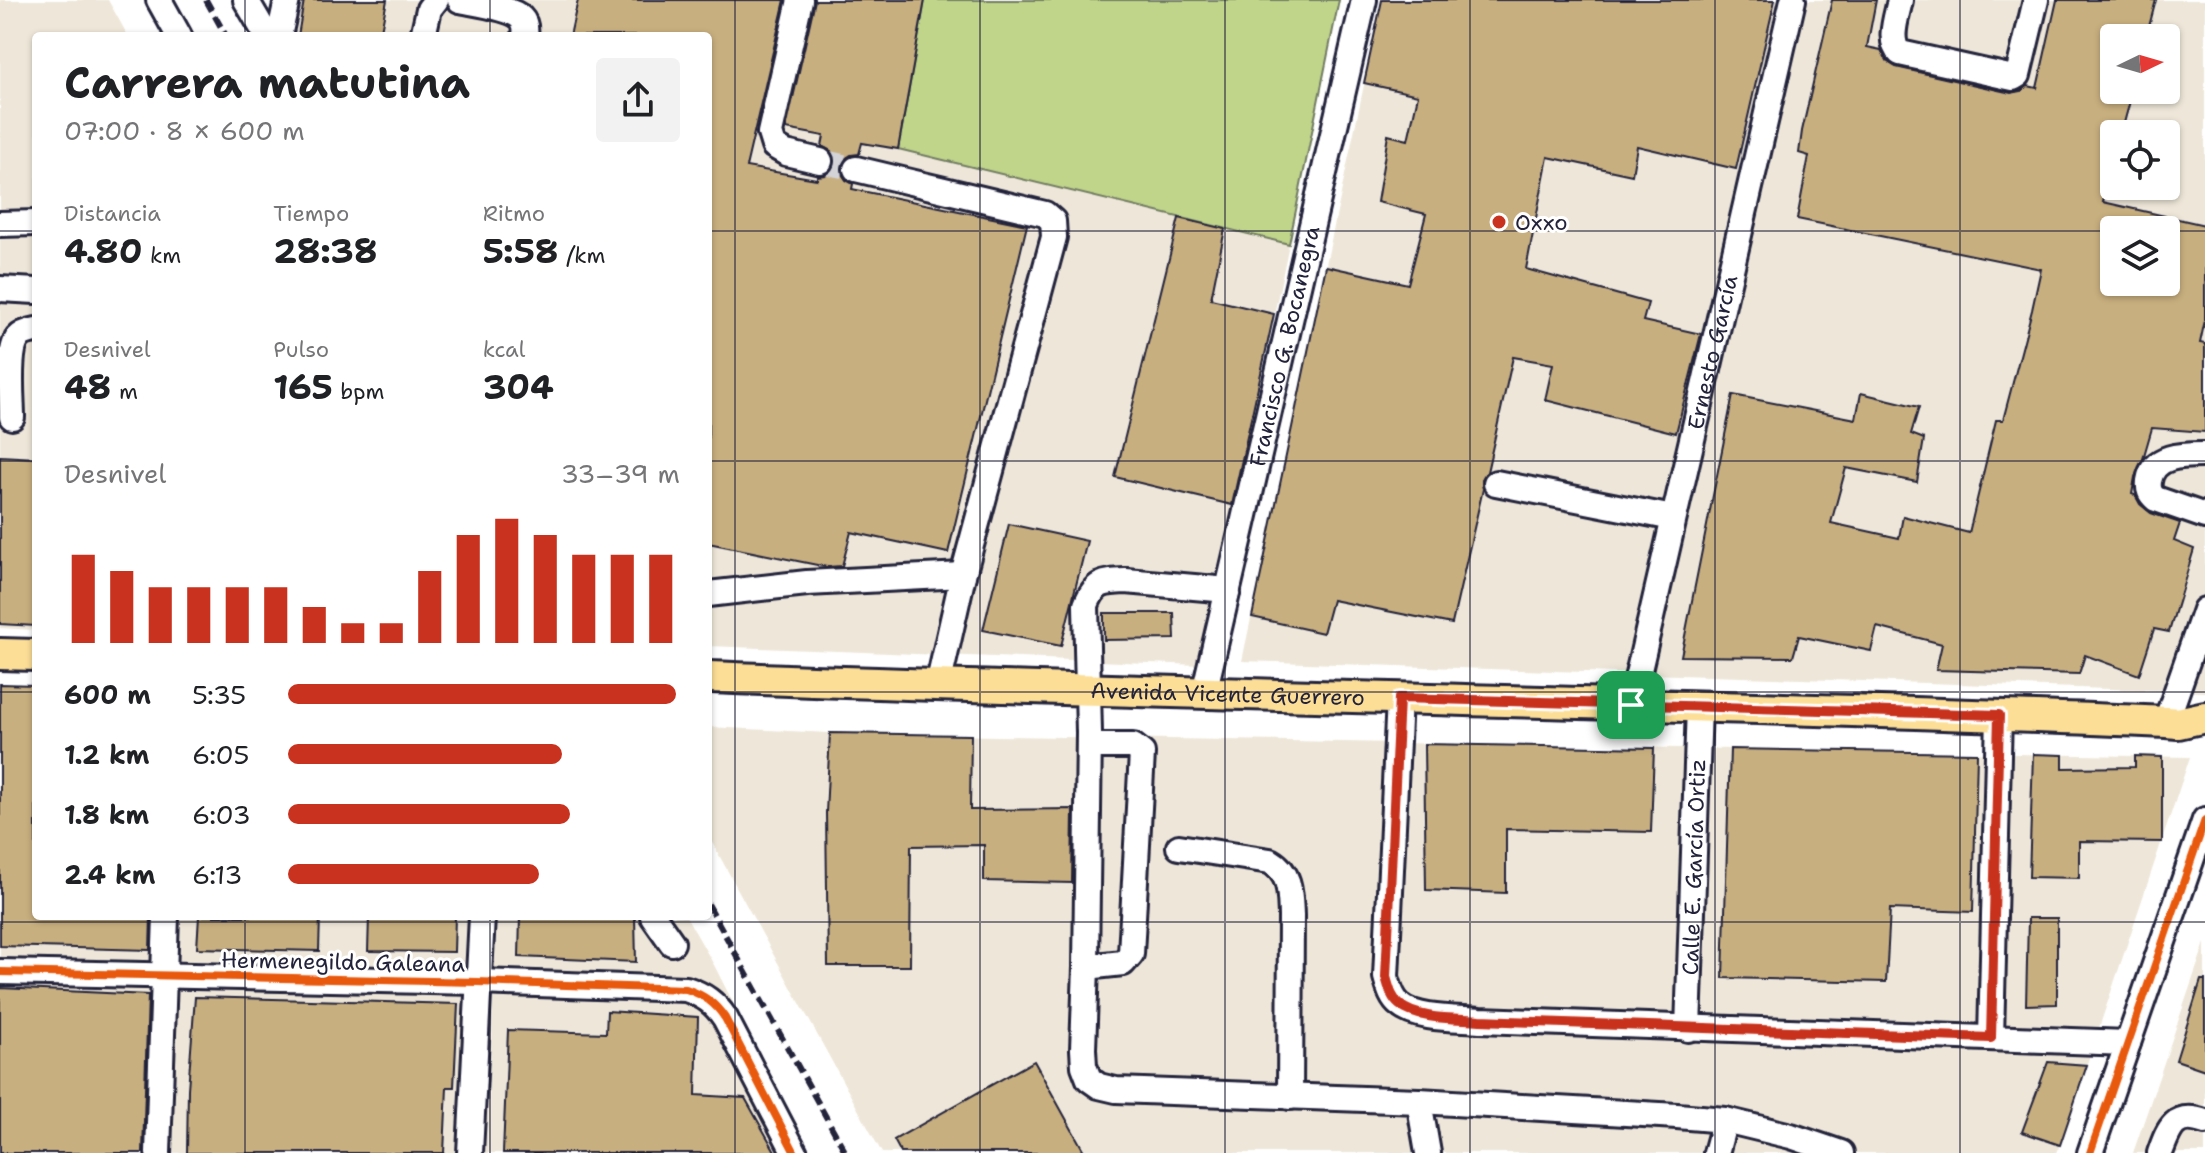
<!DOCTYPE html>
<html lang="es">
<meta charset="utf-8">
<style>
body{margin:0;font-family:"Shantell Sans",sans-serif;background:#f2f2f2;color:#202124;height:100vh;display:flex;flex-direction:column;font-size:30px;white-space:nowrap}
*{box-sizing:border-box;margin:0}
p{font-size:26px;color:#757577}
.icon{flex:none;width:44px;height:44px;fill:none;stroke:currentColor;stroke-width:2;stroke-linecap:round;stroke-linejoin:round}
.map{position:relative;flex:1;overflow:hidden}
.drawer{position:absolute;left:32px;top:32px;width:680px;height:888px;display:flex;flex-direction:column;background:#fff;border-radius:8px;box-shadow:0 2px 6px #0004}
.drawer>*{flex:none}
.needle{width:52px;rotate:85deg}
.fabs{position:absolute;left:2100px;top:24px;display:grid;gap:16px}
.fabs a{display:grid;place-items:center;width:80px;height:80px;border-radius:8px;background:#fff;box-shadow:0 2px 6px #0004;font-size:40px}
.pin{position:absolute;display:grid;place-items:center;width:68px;height:68px;color:#fff;margin:-34px;border-radius:16px;box-shadow:0 4px 12px #0006}
.round{display:grid;place-items:center;flex:none;width:84px;height:84px;border-radius:8px;background:#f2f2f2}
.overview{display:flex;align-items:center;justify-content:space-between;height:136px;padding:0 32px}
h1{font-size:44px;font-weight:700;line-height:60px}
.stats{display:grid;grid-template-columns:repeat(3,1fr);gap:12px;height:136px;padding:8px 32px}
.stats div{display:grid;align-content:center}
.stats b{font-size:34px;font-weight:700}
.stats small{font-size:22px;font-weight:400}
.stats p{font-size:22px}
.chart{height:224px;padding:16px 32px}
.chart p{display:flex;justify-content:space-between}
.chart svg{width:100%;height:144px;margin-top:8px;stroke:#c8321e;stroke-width:6}
ul{padding:0 32px;list-style:none;font-size:26px}
li{display:grid;grid-template-columns:128px 96px 1fr;align-items:center;height:60px}
li i{height:20px;border-radius:10px;background:#c8321e}
.map>svg:first-child{display:block}
</style>
<div class="map">
<svg width="2205" height="1153" viewBox="0 0 2205 1153">
<rect width="100%" height="100%" fill="#fff"/>
<filter id="ink" filterUnits="userSpaceOnUse"><feTurbulence type="fractalNoise" baseFrequency=".0125" numOctaves="2"/><feDisplacementMap in="SourceGraphic" scale="16" xChannelSelector="R" yChannelSelector="G"/><feConvolveMatrix kernelMatrix="1 2 1 2 8 2 1 2 1" color-interpolation-filters="sRGB"/></filter>
<g filter="url(#ink)">
<g fill="#eee7d9" fill-rule="evenodd">
<polygon points="0,0 108,0 128,36 36,36 36,630 0,628"/>
<polygon points="275,0 925,0 898,149 1289,244 1200,665 708,646 708,36 295,36"/>
<path d="M1382 0H2205V692L1242 661ZM2114 38H2166V90H2114ZM2114 134H2166V186H2114ZM2114 230H2166V282H2114Z"/>
<polygon points="0,684 36,916 686,916 714,965 809,1153 0,1153"/>
<polygon points="708,727 830,733 2190,757 2057,1153 882,1153 708,835"/>
<polygon points="2205,943 2205,1153 2133,1153"/>
</g>
<polygon fill="#c0d48a" stroke="#717b62" stroke-width="2" points="925,0 1339,0 1289,244 898,149"/>
<g fill="#c8af7f" stroke="#22223b" stroke-width="2" fill-rule="evenodd">
<polygon points="304,0 387,0 380,36 298,36"/>
<polygon points="578,0 785,0 746,167 817,179 817,176 825,175 830,172 835,164 834,156 831,151 822,146 824,136 786,129 815,0 925,0 898,149 862,143 859,154 851,155 845,159 841,166 842,174 846,180 853,184 852,189 1027,225 948,553 851,532 842,566 827,567 708,543 708,36 570,36"/>
<polygon points="1382,0 1775,0 1736,169 1637,146 1632,175 1548,157 1526,269 1648,303 1643,321 1701,334 1676,433 1545,400 1553,364 1513,357 1487,472 1482,479 1483,489 1452,624 1332,600 1323,633 1252,617 1326,266 1408,284 1426,214 1377,202 1388,135 1408,140 1418,95 1364,83"/>
<path d="M1832 0H1876L1867 47 1881 50 1888 62 1896 67 2011 93 2021 91 2028 86 2037 88 2057 0H2156L2146 38H2114V90H2133L2121 134H2114V161L2103 202 2205 225V320L2200 343 2205 344V432L2152 428 2143 459 2135 477 2132 494 2135 495 2140 504 2151 513 2180 523 2174 541 2194 549 2169 632 2154 629 2139 675 2085 655 2079 674 1936 670 1942 644 1877 627 1871 651 1799 636 1793 657 1681 656 1733 395 1856 419 1861 393 1919 407 1911 434 1924 439 1917 482 1846 468 1831 523 1899 538 1903 516 1969 533 1996 420H2003L2032 310 2041 269 1797 219 1809 156 1799 153 1802 131ZM2114 230H2166V282H2114Z"/>
<polygon points="1179,218 1225,229 1211,299 1274,314 1232,505 1115,477"/>
<polygon points="0,456 36,458 36,626 0,624"/>
<polygon points="1009,524 1087,541 1061,646 983,630"/>
<polygon points="1104,613 1174,613 1175,639 1104,640"/>
<polygon points="0,684 36,685 36,916 151,916 150,950 0,946"/>
<polygon points="830,733 971,735 970,810 1073,809 1072,883 984,881 984,845 911,846 910,966 828,966 826,813"/>
<polygon points="1424,744 1654,748 1651,832 1506,829 1506,893 1426,890"/>
<polygon points="1730,749 1977,753 1973,912 1890,909 1886,982 1723,978"/>
<polygon points="2033,754 2063,755 2063,768 2135,767 2135,756 2162,757 2162,842 2079,841 2079,878 2029,877"/>
<polygon points="199,916 320,916 319,951 197,948"/>
<polygon points="369,916 455,916 454,952 368,951"/>
<polygon points="520,916 635,916 636,962 519,957"/>
<polygon points="2028,918 2057,918 2057,1004 2026,1005"/>
<polygon points="2201,980 2205,980 2205,1070 2176,1060"/>
<polygon points="0,988 148,995 143,1153 0,1153"/>
<polygon points="195,997 458,1004 454,1087 447,1087 444,1153 187,1153 188,1089"/>
<polygon points="607,1011 698,1017 696,1095 745,1098 776,1153 503,1153 508,1030 606,1033"/>
<polygon points="1034,1061 1085,1153 901,1153 894,1140"/>
<polygon points="2048,1062 2087,1065 2060,1145 2022,1132"/>
</g>
<g fill="none" stroke-linecap="round" stroke-linejoin="round">
<polyline stroke="#d3d3d8" stroke-width="24" stroke-dasharray="24 12" stroke-linecap="butt" points="820,161 856,169"/>
<g stroke="#22223b" stroke-width="30">
<g id="minor">
<polyline points="159,0 179,36"/>
<polyline points="246,0 267,36"/>
<path d="M460 0C474 3 512 8 521 18 526 23 526 29 525 36"/>
<polyline points="800,0 770,133 774,146 786,153 820,161"/>
<path d="M1900 0C1897 16 1887 41 1900 53L2013 78 2018 75 2036 0"/>
<polyline points="279,36 287,0"/>
<polyline points="423,36 429,9 436,0"/>
<polyline points="856,169 1045,214 1053,221 1054,237 963,575 938,686"/>
<polyline points="0,224 36,223"/>
<polyline points="0,289 36,291"/>
<path d="M12 417C12 399 7 352 18 338 22 333 30 331 36 330"/>
<path d="M2205 455C2184 455 2153 454 2149 481 2148 490 2150 494 2156 499L2205 516"/>
<polyline points="1496,483 1673,518"/>
<path d="M1228 590 1126 581C1103 582 1095 582 1086 605L1089 733 1086 967 1083 1049 1084 1066 1089 1079 1099 1086 1116 1090 1419 1101 1677 1116 1725 1120 1791 1136 1841 1153"/>
<polyline points="708,594 807,583 963,575"/>
<path id="s1" d="M1204 693 1364 0"/>
<path d="M1399 698 1386 977C1389 987 1391 998 1400 1005 1417 1020 1458 1018 1480 1020L2128 1043"/>
<path id="s2" d="M1631 705 1793 0"/>
<polyline points="2166,722 2205,610"/>
<path d="M1179 847 1270 861C1291 873 1290 893 1291 916L1290 1097"/>
<polyline points="653,916 672,943"/>
<polyline points="1086,967 1123,963 1131,954 1142,753 1133,746 1089,746"/>
<path d="M0 972 478 982 686 989C704 995 715 1003 725 1018L795 1153"/>
<path id="s3" d="M1688 1029 1699 706"/>
<polyline points="1991,1038 1999,715"/>
<polyline points="1419,1101 1428,1153"/>
<polyline points="158,1153 166,916"/>
<polyline points="470,1153 482,916"/>
<polyline points="1716,1153 1725,1120"/>
<polyline points="2090,1153 2205,820"/>
<path d="M2160 1153C2169 1128 2175 1111 2205 1122"/>
</g>
</g>
<g stroke="#22223b" stroke-width="36">
<g id="major">
<polyline points="0,654 36,655"/>
<path id="s4" d="M708 677C1194 696 1680 702 2166 722L2178 723 2205 717"/>
</g>
</g>
<use href="#minor" stroke="#fff" stroke-width="24"/>
<use href="#major" stroke="#fcde96" stroke-width="30"/>
<g stroke="#22223b" stroke-width="6" stroke-dasharray="12 6" stroke-linecap="butt">
<polyline points="206,0 226,36"/>
<polyline points="708,904 846,1153"/>
</g>
<g stroke="#fff" stroke-width="13">
<g id="cycleway">
<path d="M0 972 478 982 686 989C704 995 715 1003 725 1018L795 1153"/>
<polyline points="2090,1153 2205,820"/>
</g>
</g>
<use href="#cycleway" stroke="#e8590c" stroke-width="8"/>
</g>
</g>
<g fill="none" stroke-linecap="round" stroke-linejoin="round" filter="url(#ink)">
<g stroke="#fff" stroke-width="16">
<path id="route" d="M1399 698 1999 715 1991 1038 1480 1020C1458 1018 1417 1020 1400 1005 1391 998 1389 987 1386 977Z"/>
</g>
<use href="#route" stroke="#c8321e" stroke-width="10"/>
</g>
<path fill="none" stroke="#22223b" stroke-width="2" stroke-opacity="0.55" d="M245 0V36M490 0V36M735 0V1153M980 0V1153M1225 0V1153M1470 0V1153M1715 0V1153M1960 0V1153M0 231H36M708 231H2114M2166 231H2205M0 461H36M708 461H2205M0 692H36M708 692H2205M245 916V1153M490 916V1153M0 922H2205"/>
<circle fill="#c8321e" stroke="#fff" stroke-width="3" cx="1499" cy="222" r="8"/>
<g text-anchor="middle" dominant-baseline="central" stroke-width="6" stroke-linejoin="round" paint-order="stroke">
<g font-size="22" fill="#22223b" stroke="#fff" text-anchor="start">
<text x="1515" y="222">Oxxo</text>
</g>
<g font-size="22" fill="#22223b" stroke="#fff">
<text stroke="none"><textPath href="#s1" startOffset="356">Francisco G. Bocanegra</textPath></text>
<text stroke="none"><textPath href="#s2" startOffset="362">Ernesto García</textPath></text>
<text stroke="none"><textPath href="#s4" startOffset="520">Avenida Vicente Guerrero</textPath></text>
<text stroke="none"><textPath href="#s3" startOffset="162">Calle E. García Ortiz</textPath></text>
<text transform="translate(343 962) rotate(1)">Hermenegildo Galeana</text>
</g>
</g>
</svg>
<div class="fabs">
<a><svg class="needle" viewBox="-14 -14 28 28"><path d="M0-13l5 13h-10z" fill="#e53935"/><path d="M0 13l5-13h-10z" fill="#757577"/></svg></a>
<a><svg class="icon" aria-label="locate" viewBox="0 0 24 24"><circle cx="12" cy="12" r="6"/><path d="M12 2v4M12 18v4M2 12h4M18 12h4"/></svg></a>
<a><svg class="icon" aria-label="layers" viewBox="0 0 24 24"><path d="M12 4l9 5-9 5-9-5zM3 14l9 5 9-5"/></svg></a>
</div>
<div class="pin" style="left:1631px;top:705px;background:#1e9e55"><svg class="icon" aria-label="arrive" viewBox="0 0 24 24"><path d="M6 21V4h12l-3 4 3 4H6"/></svg></div>
<section class="drawer">
<div class="overview"><div><h1>Carrera matutina</h1><p>07:00 · 8 × 600 m</p></div><a class="round"><svg class="icon" aria-label="share" viewBox="0 0 24 24"><path d="M12 15V3M7 8l5-5 5 5M5 13v7h14v-7"/></svg></a></div>
<div class="stats">
<div><p>Distancia</p><b>4.80<small> km</small></b></div>
<div><p>Tiempo</p><b>28:38</b></div>
<div><p>Ritmo</p><b>5:58<small> /km</small></b></div>
</div>
<div class="stats">
<div><p>Desnivel</p><b>48<small> m</small></b></div>
<div><p>Pulso</p><b>165<small> bpm</small></b></div>
<div><p>kcal</p><b>304</b></div>
</div>
<div class="chart"><p><span>Desnivel</span>33–39 m</p>
<svg viewBox="0 0 160 44" preserveAspectRatio="none"><path d="M5 44V17M15 44V22M25 44V27M35 44V27M45 44V27M55 44V27M65 44V33M75 44V38M85 44V38M95 44V22M105 44V11M115 44V6M125 44V11M135 44V17M145 44V17M155 44V17"/></svg>
</div>
<ul>
<li><b>600 m</b>5:35<i style="width:99%"></i></li>
<li><b>1.2 km</b>6:05<i style="width:70%"></i></li>
<li><b>1.8 km</b>6:03<i style="width:72%"></i></li>
<li><b>2.4 km</b>6:13<i style="width:64%"></i></li>
</ul>
</section>
</div>
